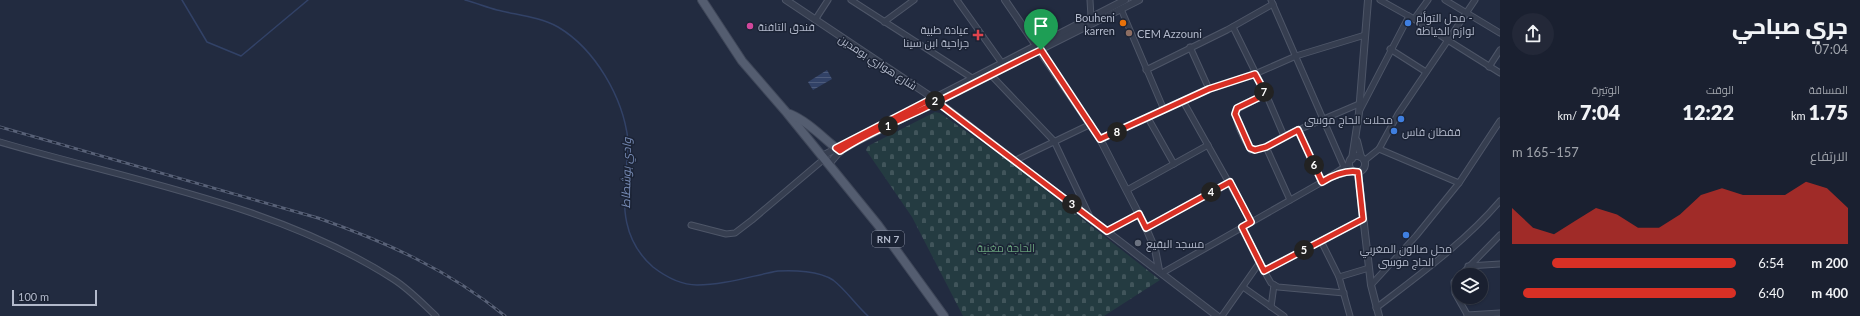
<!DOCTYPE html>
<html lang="ar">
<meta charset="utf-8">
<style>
body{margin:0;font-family:Lato,Cairo,sans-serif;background:#232838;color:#f1f3f6;direction:rtl;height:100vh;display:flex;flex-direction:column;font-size:15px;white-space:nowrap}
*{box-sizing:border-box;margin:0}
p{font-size:13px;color:#9fa3ab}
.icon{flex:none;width:22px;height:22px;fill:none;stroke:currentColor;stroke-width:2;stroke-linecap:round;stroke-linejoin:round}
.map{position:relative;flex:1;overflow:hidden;direction:ltr}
.details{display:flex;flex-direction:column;background:#1a2030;width:360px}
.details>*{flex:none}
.controls{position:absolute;left:1452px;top:268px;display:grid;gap:8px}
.controls a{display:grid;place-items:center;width:36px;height:36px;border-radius:50%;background:#1a2030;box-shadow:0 1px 3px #0004,0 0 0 1px #383e4c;font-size:20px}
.scale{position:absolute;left:12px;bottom:10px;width:85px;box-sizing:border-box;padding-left:4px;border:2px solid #b2b9cb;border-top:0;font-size:11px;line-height:14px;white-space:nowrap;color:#b2b9cb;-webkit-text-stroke:3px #1b2335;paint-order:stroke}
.pin{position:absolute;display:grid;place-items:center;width:34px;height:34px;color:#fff;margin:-41px -17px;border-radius:50% 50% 50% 0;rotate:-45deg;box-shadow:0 0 4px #0007}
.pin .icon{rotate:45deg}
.km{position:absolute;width:20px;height:20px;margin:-10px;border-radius:50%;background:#222;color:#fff;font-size:11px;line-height:20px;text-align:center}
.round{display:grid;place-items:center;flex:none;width:42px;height:42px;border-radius:21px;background:#232838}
.overview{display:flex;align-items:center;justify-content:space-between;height:68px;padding:0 12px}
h1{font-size:22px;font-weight:800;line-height:30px}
.figures{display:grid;grid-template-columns:repeat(3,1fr);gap:6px;height:68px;padding:4px 12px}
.figures div{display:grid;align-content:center}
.figures b{font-size:20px;font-weight:800}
.figures small{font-size:11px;font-weight:400}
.figures p{font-size:11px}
.chart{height:112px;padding:8px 12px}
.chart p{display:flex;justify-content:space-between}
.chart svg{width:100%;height:72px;margin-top:4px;fill:#d93025;opacity:.7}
ul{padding:0 12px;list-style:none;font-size:13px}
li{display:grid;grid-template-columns:64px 48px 1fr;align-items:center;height:30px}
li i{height:10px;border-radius:5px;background:#d93025}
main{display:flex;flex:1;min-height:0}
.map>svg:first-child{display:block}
</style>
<main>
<section class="details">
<div class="overview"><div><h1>جري صباحي</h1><p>07:04</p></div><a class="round"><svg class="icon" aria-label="share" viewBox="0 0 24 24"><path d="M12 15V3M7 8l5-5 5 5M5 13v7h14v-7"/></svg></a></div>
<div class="figures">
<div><p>المسافة</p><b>1.75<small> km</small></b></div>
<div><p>الوقت</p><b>12:22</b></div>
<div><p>الوتيرة</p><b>7:04<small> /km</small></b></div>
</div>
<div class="chart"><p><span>الارتفاع</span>157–165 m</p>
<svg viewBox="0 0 160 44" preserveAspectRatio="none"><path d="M0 44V22L10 34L20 38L30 30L40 22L50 26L60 34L70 34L80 26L90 14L100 10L110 14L120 14L130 14L140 6L150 10L160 22V44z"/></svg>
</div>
<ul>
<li><b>200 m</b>6:54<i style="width:82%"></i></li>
<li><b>400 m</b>6:40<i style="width:95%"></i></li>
</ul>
</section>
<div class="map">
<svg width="1500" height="316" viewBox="0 0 1500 316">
<defs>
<pattern id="cemetery-stones" width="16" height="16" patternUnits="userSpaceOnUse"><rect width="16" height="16" fill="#243b41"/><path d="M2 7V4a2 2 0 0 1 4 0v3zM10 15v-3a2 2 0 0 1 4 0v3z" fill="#41555b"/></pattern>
<pattern id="water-rules" width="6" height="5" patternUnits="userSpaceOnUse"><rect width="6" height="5" fill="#324267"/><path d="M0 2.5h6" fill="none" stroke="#4d5b7b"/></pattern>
</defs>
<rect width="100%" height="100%" fill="#222b40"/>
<polygon fill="url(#cemetery-stones)" points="935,112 940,113 1011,163 1160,280 1104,316 963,316 912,217 866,150 868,146"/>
<polygon fill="url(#water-rules)" points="827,70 832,79 813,90 808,82"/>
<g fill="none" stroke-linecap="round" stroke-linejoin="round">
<g stroke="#324267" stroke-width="1.5">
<polyline points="182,0 207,42 241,56 308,0"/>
<path d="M465 0C476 3 486 7 497 10 517 15 540 17 558 27 595 49 623 97 628 140 629 149 627 160 626 170 622 207 623 241 653 267 666 277 681 285 697 285 724 285 751 276 778 271 794 270 819 271 833 280 846 290 856 305 868 316"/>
</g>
<g stroke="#4e5668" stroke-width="7">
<g id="minor">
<polyline points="851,0 972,78"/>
<polyline points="957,0 1004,66"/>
<polyline points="1090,0 1091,17 1093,20"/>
<polyline points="1271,0 1344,167"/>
<polyline points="1380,0 1414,19 1500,73"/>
<polyline points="1445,0 1500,33"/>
<polyline points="1121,9 1164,110"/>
<polyline points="1414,19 1428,0"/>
<polyline points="815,20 828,0"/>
<polyline points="884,22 914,0"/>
<polyline points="1233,27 1266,94 1284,136"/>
<polyline points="1190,47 1209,89"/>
<polyline points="1390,49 1426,72"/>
<polyline points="1489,67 1500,50"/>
<polyline points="1146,70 1227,30 1273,4"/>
<polyline points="990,74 1054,141 1091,219"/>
<path d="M1266 94 1236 110C1234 121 1245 141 1251 150L1266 147 1284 136 1359 104"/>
<polyline points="1183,101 1251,222"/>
<polyline points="1360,110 1409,16"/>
<polyline points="1148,118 1174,164"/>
<polyline points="1298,130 1322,182"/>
<polyline points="1100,139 1209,89 1255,74 1296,56 1365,35"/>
<path d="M0 142C129 180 278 205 393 279 409 289 422 303 436 316"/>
<polyline points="1266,147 1290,200"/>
<polyline points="1379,149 1459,183"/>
<polyline points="1016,160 1091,124"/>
<polyline points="1364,161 1379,149 1398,114 1475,0"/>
<polyline points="1335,176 1353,171"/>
<polyline points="1127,190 1208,145"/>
<polyline points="691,225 726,234 735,233 752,220 824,159"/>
<polyline points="1146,228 1230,182"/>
<polyline points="1107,231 1139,214"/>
<polyline points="1321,241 1339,277 1350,316"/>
<polyline points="1468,266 1500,264"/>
<polyline points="1263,269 1271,283 1278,287 1344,293"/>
<polyline points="1264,271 1363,219"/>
<polyline points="1162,273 1322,182 1349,164"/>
<polyline points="1339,277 1369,268"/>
<polyline points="1371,285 1416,236 1459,183 1500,121"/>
<polyline points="1243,287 1284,316"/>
<polyline points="1271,307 1274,285"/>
<path d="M1376 308C1419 275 1465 242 1500 201"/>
<polyline points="1467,315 1500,313"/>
<polyline points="1222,316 1260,262 1242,227"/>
<polyline points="1468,316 1455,293 1454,282 1500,235"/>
</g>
</g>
<g stroke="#4e5668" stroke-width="8">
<g id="tertiary">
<polyline points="786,0 933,98 1217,316"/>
<polyline points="1005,0 1100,139 1146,228 1155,249 1159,270"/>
<polyline points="1357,141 1361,157"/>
<polyline points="822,156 1125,0"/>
<circle cx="1357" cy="164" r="8"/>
<polyline points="1352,159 1359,113 1368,0"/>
<polyline points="829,164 840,151 854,143 1139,0"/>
<polyline points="1358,172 1371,285 1379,316"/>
</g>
</g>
<g stroke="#3f4759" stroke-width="10">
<g id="primary">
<polyline points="702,0 742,61 787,113 878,225 944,316"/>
<path d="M790 114C809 122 824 139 840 151"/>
</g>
</g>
<use href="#minor" stroke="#363e50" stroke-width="5"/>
<use href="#tertiary" stroke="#363e50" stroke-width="6"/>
<use href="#primary" stroke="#545d70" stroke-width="8"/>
<g stroke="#586177" stroke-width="3">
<path id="rail" d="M0 127 318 218C386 242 449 270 505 316"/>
</g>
<use href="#rail" stroke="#1b2335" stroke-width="1.5" stroke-dasharray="4.5" stroke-linecap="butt"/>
</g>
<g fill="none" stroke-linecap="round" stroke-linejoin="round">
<g stroke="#fff" stroke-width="8">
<path id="route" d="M1041 50C1001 69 962 90 923 109 896 122 865 134 840 151L836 148 933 98 937 102 1107 231 1139 214 1146 228 1230 182 1251 222 1242 227 1264 271 1363 219 1358 172C1346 170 1332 176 1322 182L1298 130 1266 147 1255 150 1250 148 1235 114 1237 108 1266 94 1255 74 1209 89 1100 139 1041 50"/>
</g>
<use href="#route" stroke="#d93025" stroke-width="5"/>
</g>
<circle fill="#e8710a" stroke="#1b2335" stroke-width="1.5" cx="1123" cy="23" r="4"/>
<g fill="#3f7fe0" stroke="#1b2335" stroke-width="1.5">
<circle cx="1408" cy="23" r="4"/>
<circle cx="1401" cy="119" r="4"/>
<circle cx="1394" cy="131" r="4"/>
<circle cx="1406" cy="235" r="4"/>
</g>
<circle fill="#d1479c" stroke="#1b2335" stroke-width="1.5" cx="750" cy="26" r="4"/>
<circle fill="#8d6e63" stroke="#1b2335" stroke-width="1.5" cx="1129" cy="33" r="4"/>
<path fill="#e0444e" stroke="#1b2335" stroke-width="1.5" d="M976 29h4v4h4v4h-4v4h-4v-4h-4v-4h4z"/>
<circle fill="#6b7280" stroke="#1b2335" stroke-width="1.5" cx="1138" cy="243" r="4"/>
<g text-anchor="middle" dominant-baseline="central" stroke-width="3" stroke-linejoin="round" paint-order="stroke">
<rect fill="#1b2335" stroke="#858c9e" stroke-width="1" x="872" y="231" width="32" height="16" rx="3"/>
<g font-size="10" font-weight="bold" fill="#b2b9cb">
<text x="888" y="239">RN 7</text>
</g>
<g font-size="11" fill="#b2b9cb" stroke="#1b2335" text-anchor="start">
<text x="1115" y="17" text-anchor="end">Bouheni<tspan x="1115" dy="13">karren</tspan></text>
<text x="1416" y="17">محل التوأم -<tspan x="1416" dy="13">لوازم الخياطة</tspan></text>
<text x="758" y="26">فندق التافنة</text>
<text x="969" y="29" text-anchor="end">عيادة طبية<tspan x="969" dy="13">جراحية ابن سينا</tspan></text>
<text x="1137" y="33">CEM Azzouni</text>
<text x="1393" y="119" text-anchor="end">محلات الحاج موسى</text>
<text x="1402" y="131">قفطان فاس</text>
<text x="1146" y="243">مسجد البقيع</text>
<text x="1406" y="248" text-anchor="middle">محل صالون المغربي<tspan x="1406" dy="13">الحاج موسى</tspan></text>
</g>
<g font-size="11" fill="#b2b9cb" stroke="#1b2335">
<text transform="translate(878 62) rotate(33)">شارع هواري بومدين</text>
</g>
<g font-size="11" fill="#679e7a" stroke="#1b2335">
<text x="1006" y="247">الحاجة مغنية</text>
</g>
<g font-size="12" font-style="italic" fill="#778bb5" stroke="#1b2335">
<text transform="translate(626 173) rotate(-89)">وادي بوشطاط</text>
</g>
</g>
</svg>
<div class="controls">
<a><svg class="icon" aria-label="layers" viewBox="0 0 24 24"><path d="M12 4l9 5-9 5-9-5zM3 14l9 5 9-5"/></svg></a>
</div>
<div class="scale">100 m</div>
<div class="pin" style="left:1041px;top:50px;background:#1e9e55"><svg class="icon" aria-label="arrive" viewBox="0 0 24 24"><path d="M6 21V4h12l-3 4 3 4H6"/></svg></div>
<b class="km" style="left:888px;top:126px">1</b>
<b class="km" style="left:935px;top:101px">2</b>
<b class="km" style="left:1072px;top:204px">3</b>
<b class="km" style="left:1211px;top:192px">4</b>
<b class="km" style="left:1304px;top:250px">5</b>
<b class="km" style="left:1314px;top:165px">6</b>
<b class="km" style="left:1264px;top:92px">7</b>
<b class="km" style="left:1117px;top:132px">8</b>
</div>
</main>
